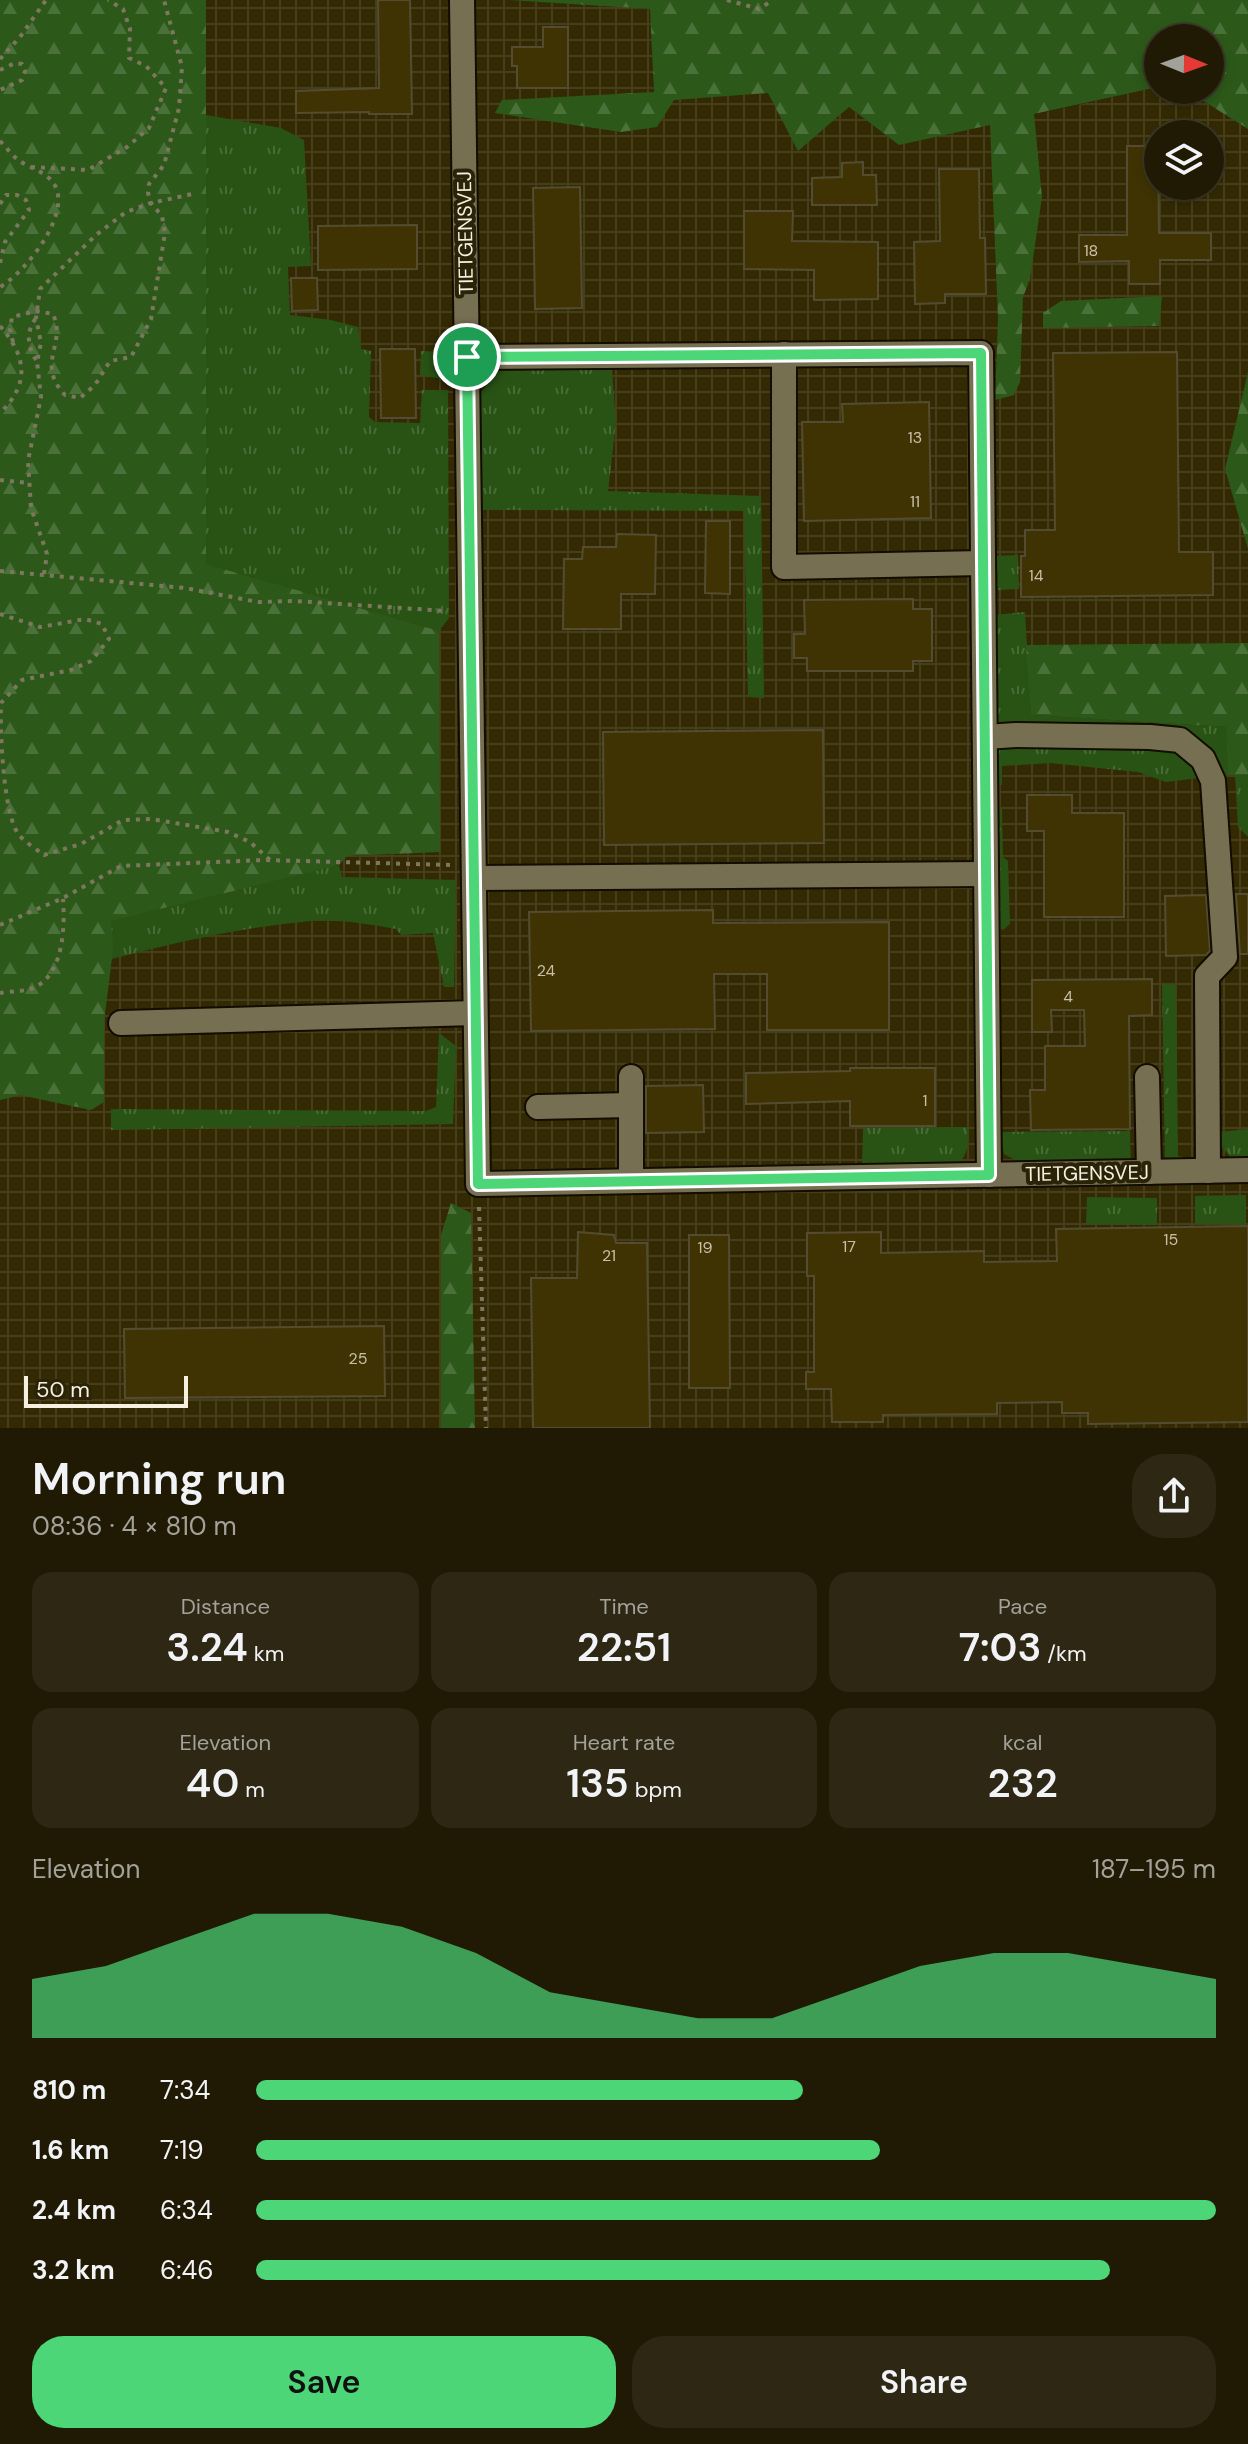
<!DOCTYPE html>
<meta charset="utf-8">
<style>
body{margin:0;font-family:"DM Sans",sans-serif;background:#2d2713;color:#f1f3f6;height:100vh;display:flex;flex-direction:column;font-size:30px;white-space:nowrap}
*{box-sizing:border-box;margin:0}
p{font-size:26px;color:#a2a19a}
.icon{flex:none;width:44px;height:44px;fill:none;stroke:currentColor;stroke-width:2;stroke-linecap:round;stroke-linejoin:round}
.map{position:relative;height:1428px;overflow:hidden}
.side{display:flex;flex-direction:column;background:#201a05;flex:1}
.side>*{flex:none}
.needle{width:52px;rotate:91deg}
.controls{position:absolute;left:1144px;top:24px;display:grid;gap:16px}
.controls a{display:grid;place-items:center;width:80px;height:80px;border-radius:50%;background:#201a05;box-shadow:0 4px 12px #0003,0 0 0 2px #3d3827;font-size:40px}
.scale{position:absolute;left:24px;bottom:20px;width:164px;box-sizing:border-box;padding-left:8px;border:4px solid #f5f0e0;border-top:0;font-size:22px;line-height:28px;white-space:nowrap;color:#f5f0e0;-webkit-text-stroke:6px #2b2307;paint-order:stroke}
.pin{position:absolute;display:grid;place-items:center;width:68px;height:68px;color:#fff;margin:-34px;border:4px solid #fff;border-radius:50%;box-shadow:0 2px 8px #0007}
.round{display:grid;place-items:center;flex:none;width:84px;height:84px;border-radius:32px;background:#2d2713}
.head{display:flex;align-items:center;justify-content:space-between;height:136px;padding:0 32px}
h1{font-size:44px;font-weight:600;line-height:60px}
.figures{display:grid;grid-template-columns:repeat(3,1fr);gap:12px;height:136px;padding:8px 32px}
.figures div{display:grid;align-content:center;border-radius:20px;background:#2d2713;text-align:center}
.figures b{font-size:40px;font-weight:600}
.figures small{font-size:22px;font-weight:400}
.figures p{font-size:22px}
.chart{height:224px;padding:16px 32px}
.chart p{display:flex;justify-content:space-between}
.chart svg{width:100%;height:144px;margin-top:8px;fill:#4cd677;opacity:.7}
.action{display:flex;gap:16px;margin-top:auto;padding:16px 32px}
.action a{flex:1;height:92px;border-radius:32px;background:#4cd677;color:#111;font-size:32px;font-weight:600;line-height:92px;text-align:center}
.action a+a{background:#2d2713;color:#f1f3f6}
ul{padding:0 32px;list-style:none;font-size:26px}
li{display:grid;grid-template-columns:128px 96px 1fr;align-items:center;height:60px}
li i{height:20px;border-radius:10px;background:#4cd677}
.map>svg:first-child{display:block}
</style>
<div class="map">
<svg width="1248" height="1428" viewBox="0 0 1248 1428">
<defs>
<pattern id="industrial-grid" width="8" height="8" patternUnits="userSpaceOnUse" patternTransform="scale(2)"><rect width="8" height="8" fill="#332a04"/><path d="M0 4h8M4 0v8" fill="none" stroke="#473f1c"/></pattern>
<pattern id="grass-tufts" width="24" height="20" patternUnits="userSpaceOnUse" patternTransform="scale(2)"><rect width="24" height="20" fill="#285315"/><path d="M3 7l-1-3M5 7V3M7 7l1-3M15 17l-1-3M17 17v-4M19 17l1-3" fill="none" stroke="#486c37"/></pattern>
<pattern id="forest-firs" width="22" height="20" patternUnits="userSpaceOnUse" patternTransform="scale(2)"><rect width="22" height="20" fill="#2c5919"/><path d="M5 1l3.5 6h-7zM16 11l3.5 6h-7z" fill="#4b713a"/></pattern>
</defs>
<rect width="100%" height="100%" fill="#2b2307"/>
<path fill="url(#industrial-grid)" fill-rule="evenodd" d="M206 0H509L651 9 654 101 768 93 849 107 899 145 1158 87V90H1186L1248 129V372L1225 469 1248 549V643L1026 646 1229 774 1248 775V1428H0V963L184 863 440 852 205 564ZM1158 134H1210V186H1158Z"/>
<g fill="url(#grass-tufts)">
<polygon points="206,115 281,128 304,140 311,266 288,267 290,315 331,320 358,327 361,349 371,351 369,417 375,422 420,423 422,390 448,390 449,618 439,631 205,564"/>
<polygon points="421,351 448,352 447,380 420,375"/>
<polygon points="500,370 612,370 616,422 608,491 761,496 764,698 748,697 744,511 482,510 478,396"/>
<polygon points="1018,555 1019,589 998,590 997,556"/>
<polygon points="1025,612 1031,715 1228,727 1228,775 1220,779 1202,747 998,729 993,722 993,615"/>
<polygon points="1010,744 1172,748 1194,765 1199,778 1166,782 1138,772 1050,763 1002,766 1002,785 993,783 995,763 999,750"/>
<polygon points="1235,775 1248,775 1248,837 1238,827"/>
<polygon points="1002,809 1003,857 1008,861 1010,924 1003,930 997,926 994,810"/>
<path d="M339 865 342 877 456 880 454 987H444L433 933 401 935 396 929C369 924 338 919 311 921 244 927 176 942 112 959L110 921Z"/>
<polygon points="1162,984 1176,984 1178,1156 1183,1157 1183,1164 1165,1164"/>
<polygon points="439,1033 456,1046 453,1124 111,1130 111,1109 426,1111 436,1107"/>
<path d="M969 1127C969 1143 968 1153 958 1165L862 1167 863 1128Z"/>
<polygon points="1248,1129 1248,1158 1231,1158 1222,1147 1219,1132"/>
<polygon points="1130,1131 1131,1166 1028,1167 1004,1154 999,1132"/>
<polygon points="1246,1195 1246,1224 1195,1224 1195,1196"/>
<polygon points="1087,1197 1157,1198 1157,1225 1086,1224"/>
</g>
<g fill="url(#forest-firs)">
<polygon points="0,0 206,0 206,564 439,631 440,852 347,856 339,865 111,921 113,950 104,1022 104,1102 91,1110 20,1095 0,1100"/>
<polygon points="509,0 1248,0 1248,129 1186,90 1210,90 1210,38 1158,38 1158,87 1034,114 1042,197 1030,279 1023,297 1020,382 1014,395 995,400 998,318 990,125 899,145 849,107 798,151 768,93 674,100 657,127 621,132 495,113 502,100 654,92 650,9"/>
<polygon points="1162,296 1159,326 1043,328 1043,313 1061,301"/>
<polygon points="1248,372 1248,549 1225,469"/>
<polygon points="1248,643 1248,775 1228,775 1227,727 1031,715 1026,645"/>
<polygon points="451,1203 471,1213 475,1428 441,1428 441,1235"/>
</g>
<g fill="#3f3303" stroke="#544c30" stroke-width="2">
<polygon points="378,0 410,0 412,114 369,114 369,112 296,113 296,91 379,88"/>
<polygon points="543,27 568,27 568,88 517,88 517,66 512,66 512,47 543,47"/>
<polygon points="1127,146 1158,146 1159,233 1211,233 1211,260 1160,260 1160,284 1129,284 1129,261 1079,262 1079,235 1127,235"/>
<polygon points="863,162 863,175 876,175 877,205 812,205 812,178 842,177 842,163"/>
<polygon points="939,169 979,169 980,238 985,238 986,294 945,294 945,303 915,304 914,242 940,241"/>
<polygon points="580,187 582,308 535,309 533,188"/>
<polygon points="744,211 793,211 792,241 878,242 878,299 814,300 814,270 744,269"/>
<polygon points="417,225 417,269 318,270 318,226"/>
<polygon points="291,278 317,278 318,310 292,311"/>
<polygon points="380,349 415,349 416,418 381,418"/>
<polygon points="1177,352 1179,552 1213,552 1213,595 1021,597 1021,556 1025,556 1025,530 1055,530 1053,353"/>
<polygon points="929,402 931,518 804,521 802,422 843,422 842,404"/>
<polygon points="706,521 730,521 730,594 705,593"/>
<polygon points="617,534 656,535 655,594 621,594 621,629 563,629 564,559 582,559 583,547 616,547"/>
<polygon points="913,599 913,609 932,609 932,661 913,661 913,671 807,671 807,658 794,658 794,634 805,634 804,600"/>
<polygon points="823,730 824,843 604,845 603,732"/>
<polygon points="1027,795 1072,795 1072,813 1124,813 1124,917 1044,917 1044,831 1027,831"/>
<polygon points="1236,894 1248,894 1248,954 1240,954"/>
<polygon points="1206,895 1210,951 1206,955 1166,956 1165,896"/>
<polygon points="713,910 713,923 889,922 889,1030 767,1030 767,974 714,974 715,1029 531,1031 529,912"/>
<polygon points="1152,979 1152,1015 1129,1016 1130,1129 1031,1130 1030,1090 1045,1090 1045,1046 1085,1046 1084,1010 1051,1010 1052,1032 1032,1032 1032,980"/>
<polygon points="850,1068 935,1068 935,1126 850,1126 850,1101 746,1104 746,1073 850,1071"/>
<polygon points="703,1085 704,1132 646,1133 646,1086"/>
<polygon points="1248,1226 1248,1422 1088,1424 1088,1413 1062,1413 1062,1402 997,1403 997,1414 883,1415 883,1422 832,1422 831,1389 806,1389 806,1372 814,1372 814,1276 807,1276 807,1233 881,1232 881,1253 984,1251 984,1262 1057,1261 1056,1229"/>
<polygon points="578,1232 614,1235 616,1243 647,1243 650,1428 533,1428 531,1278 577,1278"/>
<polygon points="689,1235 729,1235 730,1388 689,1388"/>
<polygon points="384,1326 385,1396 125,1398 124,1329"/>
</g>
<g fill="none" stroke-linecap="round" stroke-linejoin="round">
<g stroke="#130c00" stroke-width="28">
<g id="minor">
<polyline points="462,0 478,1184 1248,1170"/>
<polyline points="784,354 784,567 983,563"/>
<polyline points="467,357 981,353 989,1175"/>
<polyline points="985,737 1016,735 1150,737 1180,740 1203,759 1213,781 1225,957 1207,976 1208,1171"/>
<polyline points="474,878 986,874"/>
<polyline points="121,1023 475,1013"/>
<polyline points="631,1077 631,1181"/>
<polyline points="1147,1077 1149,1172"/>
<polyline points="538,1107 631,1105"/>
</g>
</g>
<g stroke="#7e7760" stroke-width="4" stroke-dasharray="4 6" stroke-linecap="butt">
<polyline points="727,0 759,9 773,0"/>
<polyline points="0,59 20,37 46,0"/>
<polyline points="0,70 15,63 22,64 25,71 22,80 0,90"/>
<path d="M0 141C6 147 11 154 17 159 27 167 41 170 50 179 79 207 25 273 0 287"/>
<polyline points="31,167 88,170 127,147 149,128 166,88 146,66 129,58 130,29 123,9 108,0"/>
<polyline points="0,204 6,195 17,195 26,200 29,210 5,242 0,263"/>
<path d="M0 326C27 357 30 384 0 413"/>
<path d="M13 342 10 329 12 317 36 311 53 314C67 345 35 363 65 395L80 398 95 385 110 361 131 357 151 319 165 233 162 216 151 203 148 193 149 184 164 165 179 108 182 67 164 0"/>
<path d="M36 360C27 346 26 331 36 318"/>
<polyline points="0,480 30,483"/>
<polyline points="0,571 185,588 258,602 295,601 447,611"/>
<polyline points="44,574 47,554 31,508 28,461 41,397 37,362 41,343 36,318 40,289 96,235 126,212 151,203 192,194"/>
<path d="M0 614 40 627 85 619 102 624 109 639 91 661 71 670 22 680 1 703C0 730 3 815 19 835 25 842 36 849 44 855L81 844 123 820 151 819 228 832 250 842 270 860"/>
<polyline points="0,925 63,898 121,866 265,860 451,865"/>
<path d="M0 993C10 991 29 992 37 986 64 971 65 925 63 899"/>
<polyline points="479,1207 486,1428"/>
</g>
<use href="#minor" stroke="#776f51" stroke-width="24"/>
</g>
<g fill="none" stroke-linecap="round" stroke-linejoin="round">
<g stroke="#fff" stroke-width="16">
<polygon id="route" points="981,353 989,1175 478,1184 467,357"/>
</g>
<use href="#route" stroke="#4cd677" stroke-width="10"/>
</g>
<g text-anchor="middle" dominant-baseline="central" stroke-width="8" stroke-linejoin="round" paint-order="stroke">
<g font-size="16" fill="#c8c1a9">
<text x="1091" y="250">18</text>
<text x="915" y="437">13</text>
<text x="915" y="501">11</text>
<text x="1036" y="575">14</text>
<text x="546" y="970">24</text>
<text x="1068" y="996">4</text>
<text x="925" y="1100">1</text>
<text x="1171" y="1239">15</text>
<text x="849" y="1246">17</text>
<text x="705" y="1247">19</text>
<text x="609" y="1255">21</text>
<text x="358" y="1358">25</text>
</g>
<g font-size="20" fill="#f5f0e0" stroke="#2b2307">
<text transform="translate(465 233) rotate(-91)">TIETGENSVEJ</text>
<text transform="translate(1087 1173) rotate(-1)">TIETGENSVEJ</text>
</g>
</g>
</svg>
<div class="controls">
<a><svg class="needle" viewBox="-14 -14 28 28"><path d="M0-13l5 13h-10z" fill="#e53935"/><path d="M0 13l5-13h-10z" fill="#a2a19a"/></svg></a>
<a><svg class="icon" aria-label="layers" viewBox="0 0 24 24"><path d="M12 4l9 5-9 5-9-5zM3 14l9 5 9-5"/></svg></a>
</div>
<div class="scale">50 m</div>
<div class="pin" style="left:467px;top:357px;background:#1e9e55"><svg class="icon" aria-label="arrive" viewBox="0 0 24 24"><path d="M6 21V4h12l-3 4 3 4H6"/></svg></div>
</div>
<section class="side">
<div class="head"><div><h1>Morning run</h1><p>08:36 · 4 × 810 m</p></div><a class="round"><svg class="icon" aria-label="share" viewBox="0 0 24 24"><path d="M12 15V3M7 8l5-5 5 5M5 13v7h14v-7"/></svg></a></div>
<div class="figures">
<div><p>Distance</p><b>3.24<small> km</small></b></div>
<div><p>Time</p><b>22:51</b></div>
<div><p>Pace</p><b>7:03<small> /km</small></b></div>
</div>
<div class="figures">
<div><p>Elevation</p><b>40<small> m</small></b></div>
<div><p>Heart rate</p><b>135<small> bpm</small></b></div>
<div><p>kcal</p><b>232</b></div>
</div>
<div class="chart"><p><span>Elevation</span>187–195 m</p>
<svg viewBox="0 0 160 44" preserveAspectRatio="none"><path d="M0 44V26L10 22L20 14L30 6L40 6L50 10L60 18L70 30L80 34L90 38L100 38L110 30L120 22L130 18L140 18L150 22L160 26V44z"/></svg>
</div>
<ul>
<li><b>810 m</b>7:34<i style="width:57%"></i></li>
<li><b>1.6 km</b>7:19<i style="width:65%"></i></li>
<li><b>2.4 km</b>6:34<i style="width:100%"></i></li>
<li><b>3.2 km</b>6:46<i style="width:89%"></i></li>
</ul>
<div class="action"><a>Save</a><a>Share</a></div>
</section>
